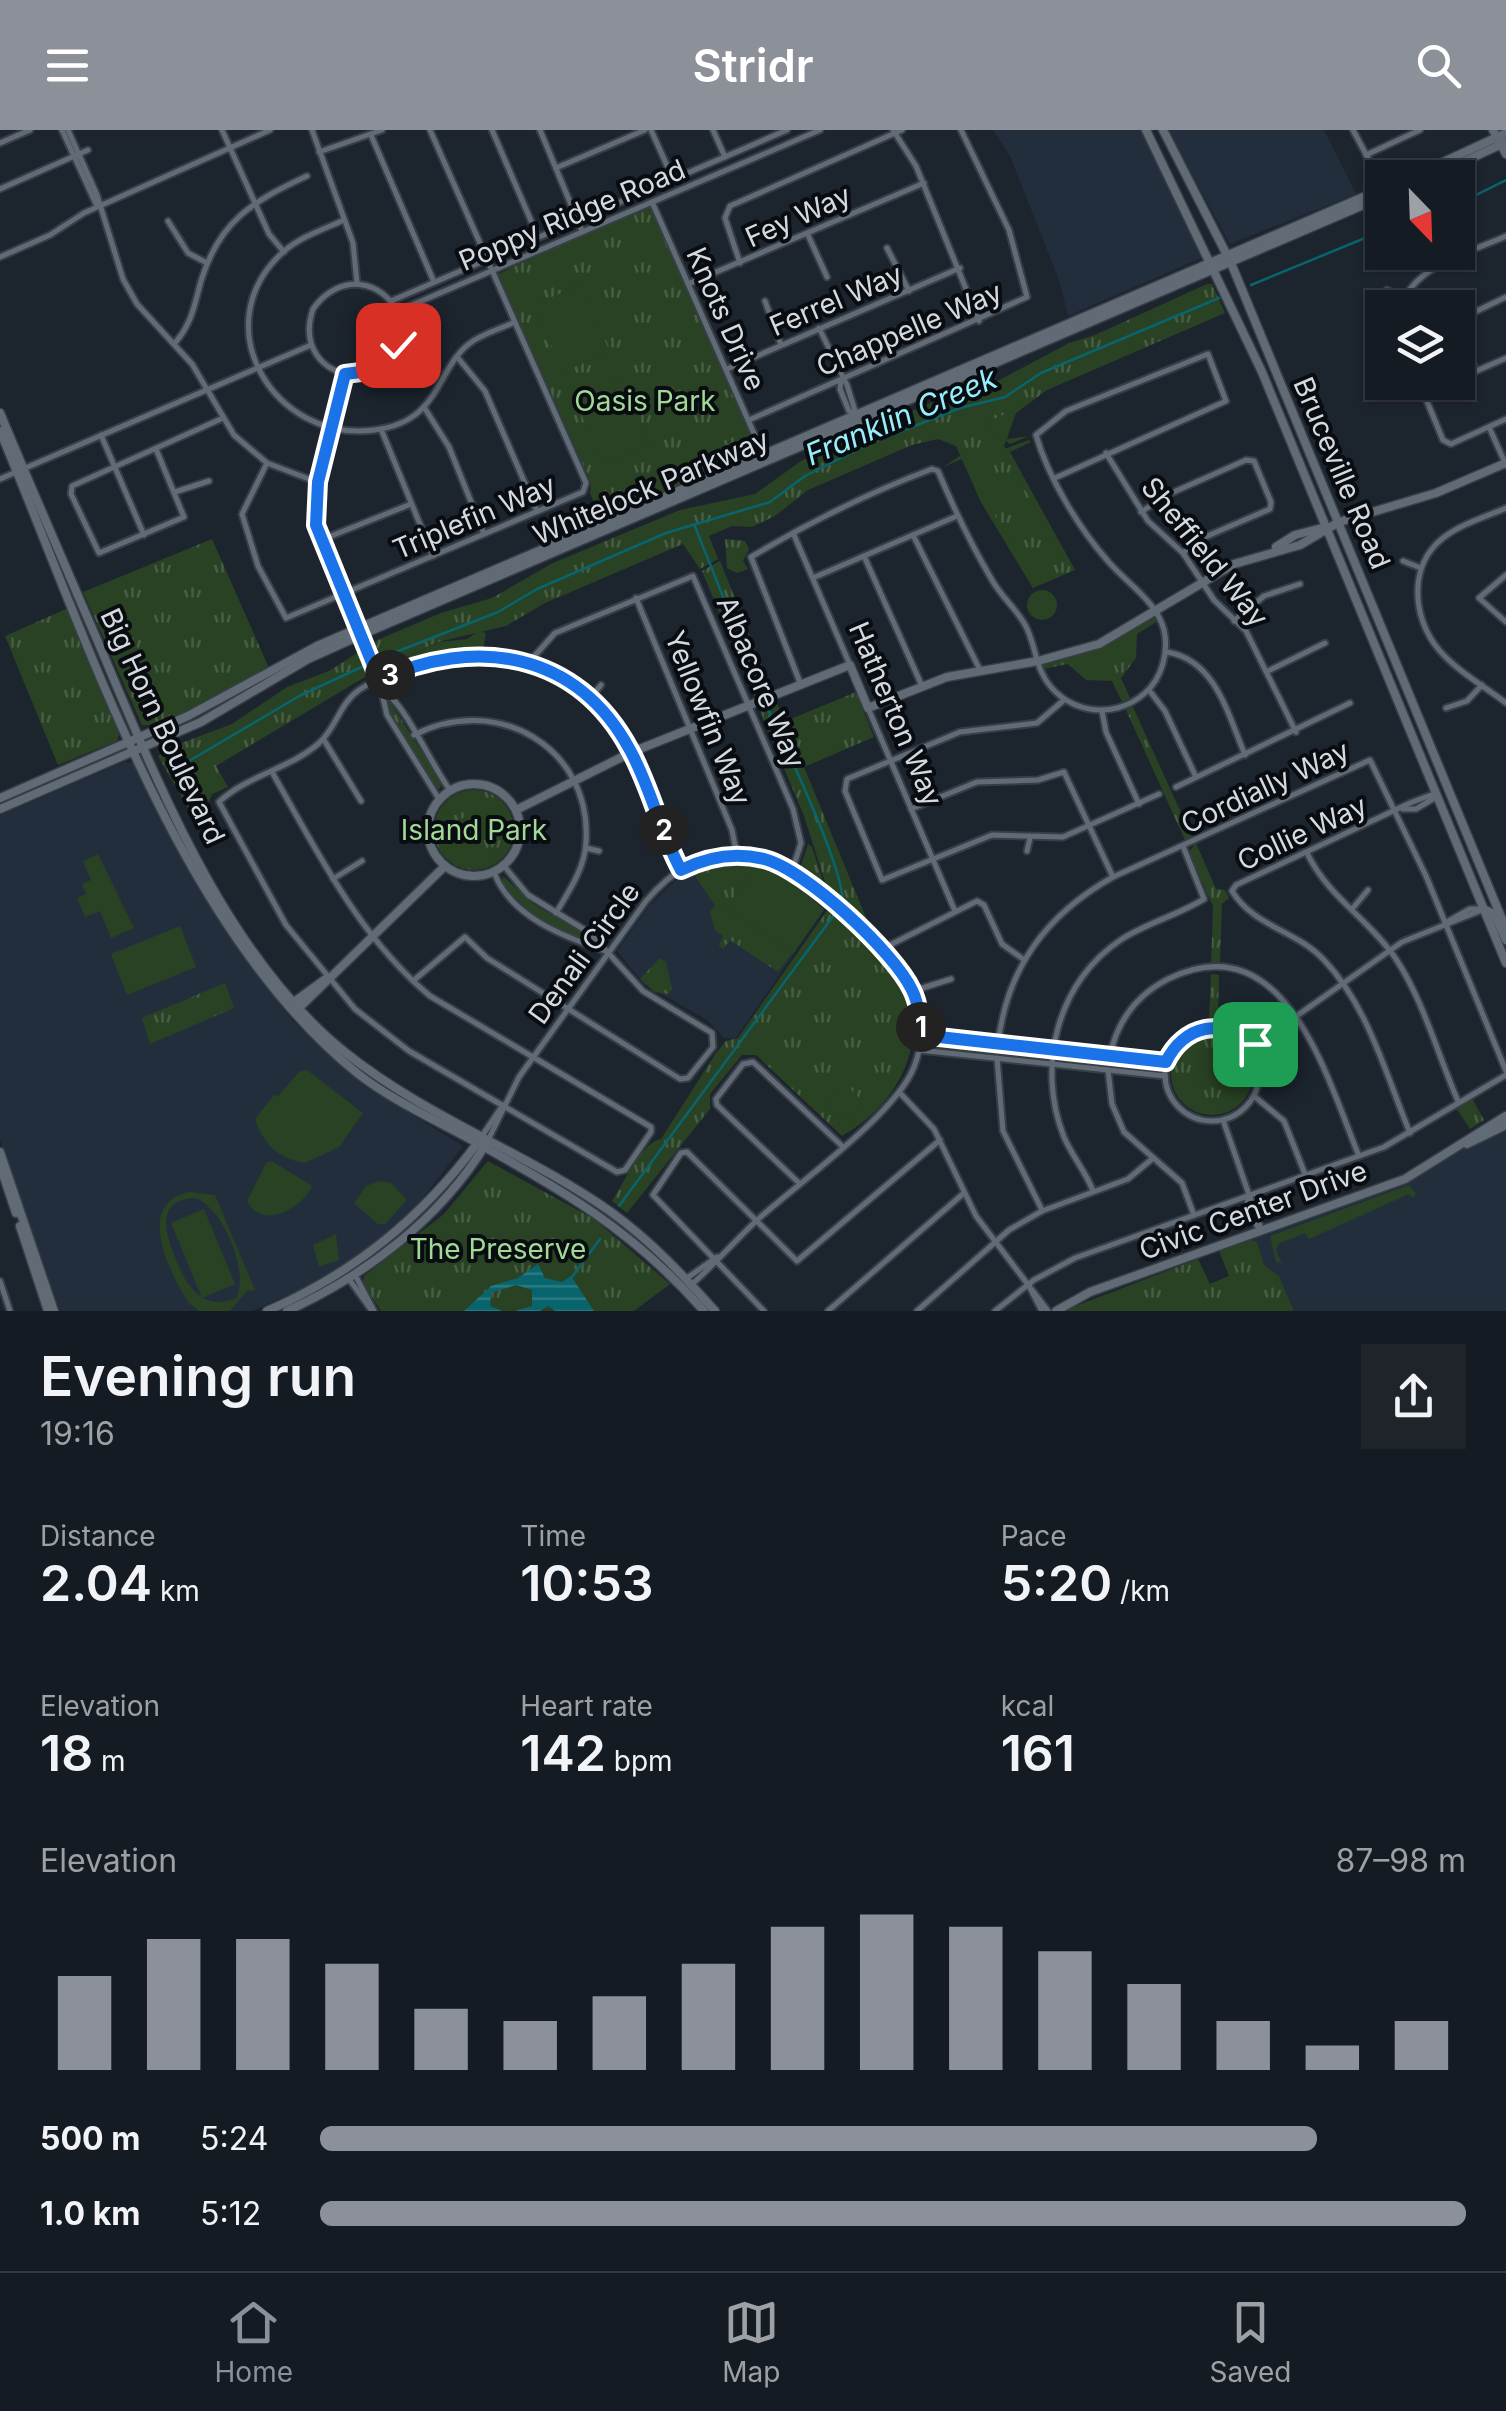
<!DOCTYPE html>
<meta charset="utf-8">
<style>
body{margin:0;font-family:Inter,sans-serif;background:#1e242a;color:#f1f3f6;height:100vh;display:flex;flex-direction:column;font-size:38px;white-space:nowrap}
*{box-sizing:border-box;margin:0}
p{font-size:32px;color:#9da1a5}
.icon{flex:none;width:55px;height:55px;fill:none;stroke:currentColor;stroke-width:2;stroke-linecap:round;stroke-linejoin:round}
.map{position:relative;height:1181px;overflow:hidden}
.side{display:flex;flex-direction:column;background:#151b22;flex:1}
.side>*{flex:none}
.needle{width:65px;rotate:157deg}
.controls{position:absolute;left:1365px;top:30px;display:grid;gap:20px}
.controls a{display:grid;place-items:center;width:110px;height:110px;border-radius:0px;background:#151b22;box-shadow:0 2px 8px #0004,0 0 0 2px #343940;font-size:50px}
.pin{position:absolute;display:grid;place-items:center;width:85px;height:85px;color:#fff;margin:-42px;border-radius:20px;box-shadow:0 5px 15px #0006}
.km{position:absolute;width:50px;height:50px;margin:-25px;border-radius:50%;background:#222;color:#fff;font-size:28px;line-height:50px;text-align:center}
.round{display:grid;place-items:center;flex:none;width:105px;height:105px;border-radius:0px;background:#1e242a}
.head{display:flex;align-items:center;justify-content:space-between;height:170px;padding:0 40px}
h1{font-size:55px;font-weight:600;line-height:75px}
.stats{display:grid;grid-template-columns:repeat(3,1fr);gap:15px;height:170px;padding:10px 40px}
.stats div{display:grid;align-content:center}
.stats b{font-size:50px;font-weight:600}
.stats small{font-size:28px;font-weight:400}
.stats p{font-size:28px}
.chart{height:280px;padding:20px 40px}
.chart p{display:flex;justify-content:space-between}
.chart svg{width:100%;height:180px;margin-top:10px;stroke:#8c9099;stroke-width:6}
ul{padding:0 40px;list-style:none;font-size:32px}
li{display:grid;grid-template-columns:160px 120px 1fr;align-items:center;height:75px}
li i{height:25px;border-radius:12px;background:#8c9099}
header{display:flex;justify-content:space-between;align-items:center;height:130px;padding:0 40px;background:#8c9099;color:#fff;font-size:45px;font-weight:600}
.tabs{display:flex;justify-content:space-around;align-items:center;height:140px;border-top:2px solid #343940;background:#151b22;font-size:28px;color:#9da1a5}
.tabs a{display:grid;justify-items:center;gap:5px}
.tabs .active{color:#8c9099}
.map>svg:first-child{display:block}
</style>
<header><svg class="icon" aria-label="menu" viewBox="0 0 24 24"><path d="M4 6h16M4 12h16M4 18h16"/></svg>Stridr<svg class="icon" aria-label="search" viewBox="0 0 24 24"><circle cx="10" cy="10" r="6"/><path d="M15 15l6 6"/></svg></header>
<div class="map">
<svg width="1506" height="1181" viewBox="0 0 1506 1181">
<defs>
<pattern id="grass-tufts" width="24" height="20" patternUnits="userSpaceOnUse" patternTransform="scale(2.5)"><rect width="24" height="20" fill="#294224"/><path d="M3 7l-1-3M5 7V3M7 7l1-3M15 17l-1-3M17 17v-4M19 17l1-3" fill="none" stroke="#475d44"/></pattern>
<pattern id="water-rules" width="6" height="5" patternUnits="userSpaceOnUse" patternTransform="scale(2.5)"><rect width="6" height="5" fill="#08646d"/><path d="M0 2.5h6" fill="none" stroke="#2b7a82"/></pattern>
</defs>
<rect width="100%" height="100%" fill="#1c242e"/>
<g fill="#232e3d">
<polygon points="993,0 1143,0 1202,122 1201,128 1068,186 1059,150 1010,26"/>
<polygon points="1168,0 1324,0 1356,64 1230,114"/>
<polygon points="124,632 133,633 234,811 293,891 363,955 463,1016 407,1089 331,1146 252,1181 60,1181 0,1010 0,685"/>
<polygon points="749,732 795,749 826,777 736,908 724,908 707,890 644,854 617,821 650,775 676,750 714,734"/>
<polygon points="1506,998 1506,1181 1294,1181 1279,1146 1263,1135 1257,1112 1251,1110 1406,1054 1469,1015"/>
</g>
<g fill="url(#grass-tufts)">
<polygon points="645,76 652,78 756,318 751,326 602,391 590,363 591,353 498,144"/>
<polygon points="1207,154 1212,154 1225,183 1047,260 1016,283 1004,316 1075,440 1033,458 981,372 956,316 938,309 912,315 808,360 775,386 752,397 732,396 709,406 718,429 700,439 683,414 545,473 506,496 438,512 382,539 372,516 377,510 441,483 492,468 553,433 680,380 755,364 801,331 858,305 939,269 988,256 1069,213 1095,205"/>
<path d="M212 409 269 538C244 552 166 600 142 595L83 462Z"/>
<polygon points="725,409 745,411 749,419 743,431 748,439 737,443 727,438"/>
<polygon points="720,431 772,561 754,566 702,441"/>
<polygon points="66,479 73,483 119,604 117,611 58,635 5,506"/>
<polygon points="1152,487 1158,491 1137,504 1136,528 1121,548 1130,568 1122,572 1112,551 1086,550 1068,534 1043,539 1044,533 1096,519"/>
<polygon points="360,521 370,544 216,636 228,657 212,664 208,673 215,686 198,696 158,626 168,618 232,594 287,557 329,541"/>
<polygon points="856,562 874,607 804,637 867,790 862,793 828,761 804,686 758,576 775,570 786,591"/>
<polygon points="388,568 441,653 440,659 434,658 385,574"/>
<polygon points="1133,577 1192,707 1185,710 1126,580"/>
<circle cx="474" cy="700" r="40"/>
<polygon points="1196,713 1216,759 1225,760 1229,768 1222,774 1220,836 1211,835 1213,776 1189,722"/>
<polygon points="808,714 812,717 826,760 800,738"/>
<polygon points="719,734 756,735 727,778 792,823 778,842 730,810 723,819 719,816 723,806 715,800 710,782 715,775 693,743"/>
<polygon points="503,746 533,774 588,806 591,812 584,813 531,783 503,756"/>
<path d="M828 779C851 801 882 824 899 851 934 910 897 976 842 1006L756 925H742L710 964V979L627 1083 612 1071C624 1054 640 1013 661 1009L716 923 726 911 738 908Z"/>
<polygon points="660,828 666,832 672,859 668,864 654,862 640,849"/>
<polygon points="1211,844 1219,845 1218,891 1209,891"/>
<polygon points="225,853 234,878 150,914 142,888"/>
<circle cx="1212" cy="944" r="41"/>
<polygon points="932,909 1040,921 1045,926 1040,930 932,918 927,914"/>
<polygon points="1065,924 1153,933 1158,939 1153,942 1065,933 1060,928"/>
<polygon points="1472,968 1484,990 1470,999 1456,978"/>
<polygon points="488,1031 594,1089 670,1154 634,1181 381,1181 363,1153 364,1146 444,1084"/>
<polygon points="1251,1110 1257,1112 1264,1135 1279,1146 1294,1181 1063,1181 1198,1129 1210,1154 1229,1146 1219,1121"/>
</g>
<g fill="#294224" fill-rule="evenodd">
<polygon points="581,154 610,222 563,242 534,175"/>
<polygon points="621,247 650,315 603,335 574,267"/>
<polygon points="1011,281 1015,284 1007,309 1029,306 1010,314 983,293 987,286 992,290"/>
<polygon points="1029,310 1031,312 1010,322 1075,440 1072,441 1002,320"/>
<polygon points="964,323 967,333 995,361 995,386 1007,399 1016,425 1036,456 1033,458 981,372 962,329 943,337"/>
<circle cx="1042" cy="475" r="15"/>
<polygon points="479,501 486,503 483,520 435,524 382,539 439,512 467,509"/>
<polygon points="447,671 452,701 493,735 463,739 440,722 434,693"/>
<path d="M478 681C504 687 511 710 492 729L488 725 493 717 498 719 501 710 496 709 497 702 486 686 466 691 457 702 452 693Z"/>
<polygon points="98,724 134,798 111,808 100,781 85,787 77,768 86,764 82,754 91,750 83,731"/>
<polygon points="756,735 795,752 824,780 793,824 727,778"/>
<polygon points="180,796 196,837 127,865 111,824"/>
<path d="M307 940 363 983 339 1017 305 1033C279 1029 263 1014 255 989L274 965 278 966 300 941Z"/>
<circle cx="845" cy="974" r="15"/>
<path d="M272 1031 312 1056C302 1079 262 1100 247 1071L266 1033Z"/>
<polygon points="379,1051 391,1053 407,1070 385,1094 378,1094 354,1073 366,1056"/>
<polygon points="1409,1055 1416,1064 1413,1068 1409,1064 1309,1109 1305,1103 1278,1114 1276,1121 1282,1133 1276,1132 1270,1106"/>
<path d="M190 1062 215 1065 255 1160 247 1161 230 1181H199L190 1174C169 1144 134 1072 190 1062ZM195 1068C223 1077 250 1143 236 1168 205 1181 188 1159 178 1134 167 1109 152 1070 195 1068Z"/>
<polygon points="204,1079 235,1154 202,1168 171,1093"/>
<polygon points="336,1104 339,1130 319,1137 313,1115"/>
</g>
<polygon fill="url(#water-rules)" points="538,1134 545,1148 562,1152 571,1146 594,1181 555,1181 548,1176 540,1181 515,1181 532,1176 532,1160 516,1155 491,1163 490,1176 502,1181 464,1181 491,1156 518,1148"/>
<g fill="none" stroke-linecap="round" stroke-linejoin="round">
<g stroke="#08646d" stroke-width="2.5">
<polyline points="1458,74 1506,50"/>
<polyline points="1251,155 1382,101"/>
<polyline points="694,394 762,564"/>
<polyline points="378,529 498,482 537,459 666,403 770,372 805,346 869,314 960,278 1005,267 1041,243 1219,168"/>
<path d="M765 573C781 607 848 745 842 774"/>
<polyline points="189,631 301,565 366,535"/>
<polyline points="619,1076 834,785"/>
<polyline points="572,1147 600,1109"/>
</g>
<g stroke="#383e47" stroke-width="9">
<g id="street">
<polyline points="62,0 96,74"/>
<polyline points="68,0 97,65 123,149 137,174 192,234 234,305 267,333 317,352"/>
<polyline points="222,0 269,104 284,122"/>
<polyline points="312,0 353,113 357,153"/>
<polyline points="492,0 538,107"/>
<polyline points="540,0 582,101"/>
<polyline points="651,0 673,49"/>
<polyline points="713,0 725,27"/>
<polyline points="893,0 916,36 979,191"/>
<polyline points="1353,0 1382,54"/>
<polyline points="371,5 434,152"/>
<polyline points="0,13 30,0"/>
<polyline points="319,22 382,0"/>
<polyline points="1366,25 1420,0"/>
<polyline points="556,38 645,0"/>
<polyline points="0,59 88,20"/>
<polyline points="652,72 763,324"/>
<path d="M344 90C324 99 300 107 283 122 203 195 274 313 374 300 443 292 435 236 473 211 485 203 502 198 515 192"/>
<polyline points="168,91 188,123 207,133"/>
<polyline points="808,105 827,147"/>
<polyline points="887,118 909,161"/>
<polyline points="0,127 50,105 84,83 270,0"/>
<polyline points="740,133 725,88 730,76 902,0"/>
<polyline points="688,154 924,53"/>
<polyline points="1387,160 1403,168"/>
<polyline points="391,171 787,0"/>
<polyline points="765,171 781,215"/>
<path d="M1400 178C1414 135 1469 123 1506 106"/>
<path d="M400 187C383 147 338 143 313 179 287 257 409 273 400 184L405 178 820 0"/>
<polyline points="1458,190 1506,167"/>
<polyline points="819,198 847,255 856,284"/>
<polyline points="1458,199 1476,241"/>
<path d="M174 214C192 194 194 176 201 151 219 91 253 71 307 46"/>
<polyline points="458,228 485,261 537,381"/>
<polyline points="727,239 960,138"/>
<polyline points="345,244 315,375 321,410 358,498"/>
<polyline points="1458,249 1506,228"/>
<polyline points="841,250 840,259 849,281 856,284"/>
<polyline points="1419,252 1443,310 1451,314 1506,289"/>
<polyline points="1424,264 1450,252"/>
<polyline points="424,277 449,317 484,404"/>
<polyline points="749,290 1027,167 1009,100 961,0"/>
<polyline points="1489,297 1506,335"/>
<polyline points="381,299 433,426"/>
<polyline points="101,305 144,405"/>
<polyline points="156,319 184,387 99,423 71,364 72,356 223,288"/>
<polyline points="1106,323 1148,391 1183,423 1214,470 1246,501 1296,602"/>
<polyline points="267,333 242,384 258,436 286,488 583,362 586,353 430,0"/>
<polyline points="0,349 311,215"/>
<polyline points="175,362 209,351"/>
<path d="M1506 378C1485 387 1461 394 1443 408 1408 435 1412 488 1439 520 1457 541 1484 556 1506 573"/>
<polyline points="1141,382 1167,365 1246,330 1254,331 1271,372 1270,379 1198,410 1183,423"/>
<polyline points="794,405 850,535"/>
<polyline points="913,405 980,540"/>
<polyline points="321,410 411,374"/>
<polyline points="864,426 922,556"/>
<polyline points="1403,431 1421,438"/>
<polyline points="1506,445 1479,468 1506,492"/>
<polyline points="815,447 957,386"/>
<polyline points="636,468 732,700 737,726"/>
<polyline points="1234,491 1264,466 1300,454"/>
<path d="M1167 522C1216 530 1228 585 1245 625"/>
<polyline points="530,531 555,503 693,446 793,679 801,713 792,741"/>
<polyline points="1268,541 1325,513"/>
<polyline points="379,550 387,585 439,669"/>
<path d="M801 555 751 427C808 393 868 363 932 339L938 341C954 379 972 416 992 450 1001 466 1015 478 1024 493 1034 509 1034 527 1042 543 1061 583 1113 592 1145 563 1162 548 1169 522 1164 500 1157 471 1125 452 1107 430 1078 397 1048 347 1036 305L1066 281 1208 224 1226 271 1055 348"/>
<polyline points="1149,560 1165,581 1196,647"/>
<path d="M385 563C404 572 433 638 450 660"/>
<polyline points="590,568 601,555"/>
<polyline points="1064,570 1037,593 960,602 847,649 845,661 882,750 992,705 1063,707 1159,664"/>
<polyline points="868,578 955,781"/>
<polyline points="1446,578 1467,571 1482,555"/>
<polyline points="1102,581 1106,602 1139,674"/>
<path d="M414 605C495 563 592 616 586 712 585 738 569 761 556 783"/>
<polyline points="324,610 361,671"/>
<path d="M272 642C317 721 359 807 430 866L651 997V1002L625 1040 617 1042 409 921 355 879 286 795 219 672C246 646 289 639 318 614 336 599 339 574 359 560 439 504 554 515 614 594 646 636 657 693 681 740"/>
<polyline points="1176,657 1350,573"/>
<polyline points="911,679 977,652 1038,650 1064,642 1113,747"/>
<polyline points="1403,679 1416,679 1436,667"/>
<polyline points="586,718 599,721"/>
<polyline points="1027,721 1030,708"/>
<path d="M1307 723C1328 767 1369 789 1396 829 1423 870 1438 925 1458 971"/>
<path d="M494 742C510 787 565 807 605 821"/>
<polyline points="333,749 362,731"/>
<polyline points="1352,779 1368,760"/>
<polyline points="1445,793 1470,779 1483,779"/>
<polyline points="880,820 977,771 984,775 1002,814 1023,829"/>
<polyline points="413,851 465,807 487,828 680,949 688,948 713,917 712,903 643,861 590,803 528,765 504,736"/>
<polyline points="913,861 951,849"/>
<circle cx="1212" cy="944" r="47"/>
<polyline points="921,905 1166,932"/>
<path d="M998 914C1007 837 1047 784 1113 747L1370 630 1426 746 1506 941"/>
<polyline points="1251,918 1402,812 1482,780"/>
<polyline points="919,920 1165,946"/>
<path d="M1110 926C1117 891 1137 865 1168 849 1286 791 1327 949 1359 1026"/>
<polyline points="997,928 1003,1001 1042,1080"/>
<polyline points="1108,940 1112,974 1124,1002 1182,1053 1194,1085"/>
<polyline points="900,963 934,999 976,1086 1048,1181"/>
<polyline points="1254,966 1284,991 1305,1044"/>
<polyline points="1223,990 1261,1099"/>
<path d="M1410 1003C1386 945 1368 876 1324 830 1296 800 1254 797 1232 761L1236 755 1410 673 1431 665 1436 667"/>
<polyline points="482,1006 503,975"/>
<path d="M488 1010 519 947 646 771C716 689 783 728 847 789 890 829 940 872 914 937 896 984 797 1054 756 1091 734 1112 714 1135 691 1155"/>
<polyline points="799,1053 717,975 716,969 743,934 753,932 841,1015"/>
<path d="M1093 1061C1086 1042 1072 1026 1064 1007 1036 937 1057 851 1122 809 1147 793 1178 785 1204 769L1183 716"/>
<polyline points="1248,1065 1247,1077 1260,1101"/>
<polyline points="355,1145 374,1181"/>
<polyline points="687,1148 717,1127"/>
<polyline points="349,1149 372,1181"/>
<polyline points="0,1151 10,1181"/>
<polyline points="1028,1154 1042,1181"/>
<polyline points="764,1181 653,1065 681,1023 687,1022 797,1131 940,1010"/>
<polyline points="828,1181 964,1063"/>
<polyline points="917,1181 1009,1100 1042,1081 1128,1049 1152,1029"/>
<polyline points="995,1181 1034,1150 1075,1128 1384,1017 1506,945"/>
</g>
</g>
<g stroke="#383e47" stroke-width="11">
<g id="secondary">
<polyline points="1146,0 1262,242 1506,833"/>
<polyline points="1163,0 1231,133 1506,799"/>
<polyline points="1493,0 1506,24"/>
<polyline points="1409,48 1506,3"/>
<polyline points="1429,48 1506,12"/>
<path d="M0 283C33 362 67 441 101 519 159 656 227 828 346 923 426 987 527 1023 611 1082 650 1110 683 1145 715 1181"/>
<path d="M0 301C88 509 178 798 357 943 390 969 431 988 468 1008 562 1060 632 1099 704 1181"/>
<polyline points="1276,417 1295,405 1326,397"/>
<polyline points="360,503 379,550"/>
<circle cx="474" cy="700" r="46"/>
<polyline points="0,668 188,586 317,516 1382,59"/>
<polyline points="0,679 201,592 308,529 361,505 1382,67"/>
<polyline points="516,680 632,622 850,535 868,578 947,547 1038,531 1099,514 1234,434 1300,415 1339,392 1436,363 1506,333"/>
<polyline points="1483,779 1494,784 1506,810"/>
<polyline points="294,872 327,848"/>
<polyline points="299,878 444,737"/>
<polyline points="1467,1014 1506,995"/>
<polyline points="0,1022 54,1181"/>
<polyline points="0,1035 16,1083"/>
<polyline points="20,1096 48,1181"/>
<path d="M267 1181C354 1143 422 1088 479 1011"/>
<path d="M287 1181C366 1145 440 1089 486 1014"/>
<polyline points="1056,1181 1090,1162 1405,1049 1506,986"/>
</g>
</g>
<use href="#street" stroke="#616b76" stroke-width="5"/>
<use href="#secondary" stroke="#616b76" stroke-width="8"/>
</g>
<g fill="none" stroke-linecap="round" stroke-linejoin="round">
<g stroke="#fff" stroke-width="20">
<path id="route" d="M398 215 377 240 345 244 318 352 316 395 379 550C475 506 577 521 630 620 651 658 660 702 681 740 707 727 736 722 764 729 805 739 894 822 912 860 919 874 920 890 921 905L1166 932C1183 896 1224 885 1251 918L1255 914"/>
</g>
<use href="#route" stroke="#1a73e8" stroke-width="12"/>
</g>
<g text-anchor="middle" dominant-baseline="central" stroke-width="8" stroke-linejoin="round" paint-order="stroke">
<g font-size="28" fill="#d5dae1" stroke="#090d11">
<text transform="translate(572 85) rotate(-23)">Poppy Ridge Road</text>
<text transform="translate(798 86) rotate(-24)">Fey Way</text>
<text transform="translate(836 170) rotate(-23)">Ferrel Way</text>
<text transform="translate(726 189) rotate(66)">Knots Drive</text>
<text transform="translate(909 199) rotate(-23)">Chappelle Way</text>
<text transform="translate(1342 343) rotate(67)">Bruceville Road</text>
<text transform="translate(651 357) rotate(-23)">Whitelock Parkway</text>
<text transform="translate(474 387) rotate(-23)">Triplefin Way</text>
<text transform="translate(1205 422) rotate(51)">Sheffield Way</text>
<text transform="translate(761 552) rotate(67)">Albacore Way</text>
<text transform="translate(896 584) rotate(67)">Hatherton Way</text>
<text transform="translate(708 588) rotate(68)">Yellowfin Way</text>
<text transform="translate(163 596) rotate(65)">Big Horn Boulevard</text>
<text transform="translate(1265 657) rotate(-25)">Cordially Way</text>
<text transform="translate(1302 703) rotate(-25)">Collie Way</text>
<text transform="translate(584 823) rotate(-54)">Denali Circle</text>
<text transform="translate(1253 1080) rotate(-20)">Civic Center Drive</text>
</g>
<g font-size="28" fill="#a2d997" stroke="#090d11">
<text x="645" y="271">Oasis Park</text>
<text x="474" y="700">Island Park</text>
<text x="498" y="1119">The Preserve</text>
</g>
<g font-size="30" font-style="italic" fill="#98effb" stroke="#090d11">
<text transform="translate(901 286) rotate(-23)">Franklin Creek</text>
</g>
</g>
</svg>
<div class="controls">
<a><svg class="needle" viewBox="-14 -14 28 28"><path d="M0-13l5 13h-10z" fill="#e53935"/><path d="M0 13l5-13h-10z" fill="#9da1a5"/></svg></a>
<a><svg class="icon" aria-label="layers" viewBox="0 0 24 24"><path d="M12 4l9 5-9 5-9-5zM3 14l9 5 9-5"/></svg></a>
</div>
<div class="pin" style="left:1255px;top:914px;background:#1e9e55"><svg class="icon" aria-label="arrive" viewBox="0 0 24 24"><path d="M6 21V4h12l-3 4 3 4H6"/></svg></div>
<div class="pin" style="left:398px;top:215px;background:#d93025"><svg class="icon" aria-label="check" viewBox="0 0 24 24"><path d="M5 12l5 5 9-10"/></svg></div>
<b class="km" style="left:921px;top:897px">1</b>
<b class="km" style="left:664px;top:700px">2</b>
<b class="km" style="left:390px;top:545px">3</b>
</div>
<section class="side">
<div class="head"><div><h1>Evening run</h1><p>19:16</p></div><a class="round"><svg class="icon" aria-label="share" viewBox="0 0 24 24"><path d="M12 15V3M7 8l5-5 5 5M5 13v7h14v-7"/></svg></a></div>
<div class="stats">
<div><p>Distance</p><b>2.04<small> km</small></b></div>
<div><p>Time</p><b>10:53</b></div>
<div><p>Pace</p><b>5:20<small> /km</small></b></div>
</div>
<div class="stats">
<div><p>Elevation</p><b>18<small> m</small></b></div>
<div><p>Heart rate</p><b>142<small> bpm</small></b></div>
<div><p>kcal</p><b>161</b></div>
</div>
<div class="chart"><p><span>Elevation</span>87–98 m</p>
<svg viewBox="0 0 160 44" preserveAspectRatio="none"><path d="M5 44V21M15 44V12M25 44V12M35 44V18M45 44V29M55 44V32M65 44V26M75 44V18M85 44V9M95 44V6M105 44V9M115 44V15M125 44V23M135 44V32M145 44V38M155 44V32"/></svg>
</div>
<ul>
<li><b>500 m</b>5:24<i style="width:87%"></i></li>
<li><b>1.0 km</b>5:12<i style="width:100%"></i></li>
</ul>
</section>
<nav class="tabs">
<a class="active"><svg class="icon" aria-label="home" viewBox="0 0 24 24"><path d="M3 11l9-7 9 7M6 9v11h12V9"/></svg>Home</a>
<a><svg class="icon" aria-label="map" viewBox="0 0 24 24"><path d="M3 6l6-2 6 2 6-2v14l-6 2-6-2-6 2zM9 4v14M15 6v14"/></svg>Map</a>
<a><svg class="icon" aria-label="saved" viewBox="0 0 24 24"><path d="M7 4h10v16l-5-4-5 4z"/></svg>Saved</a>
</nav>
